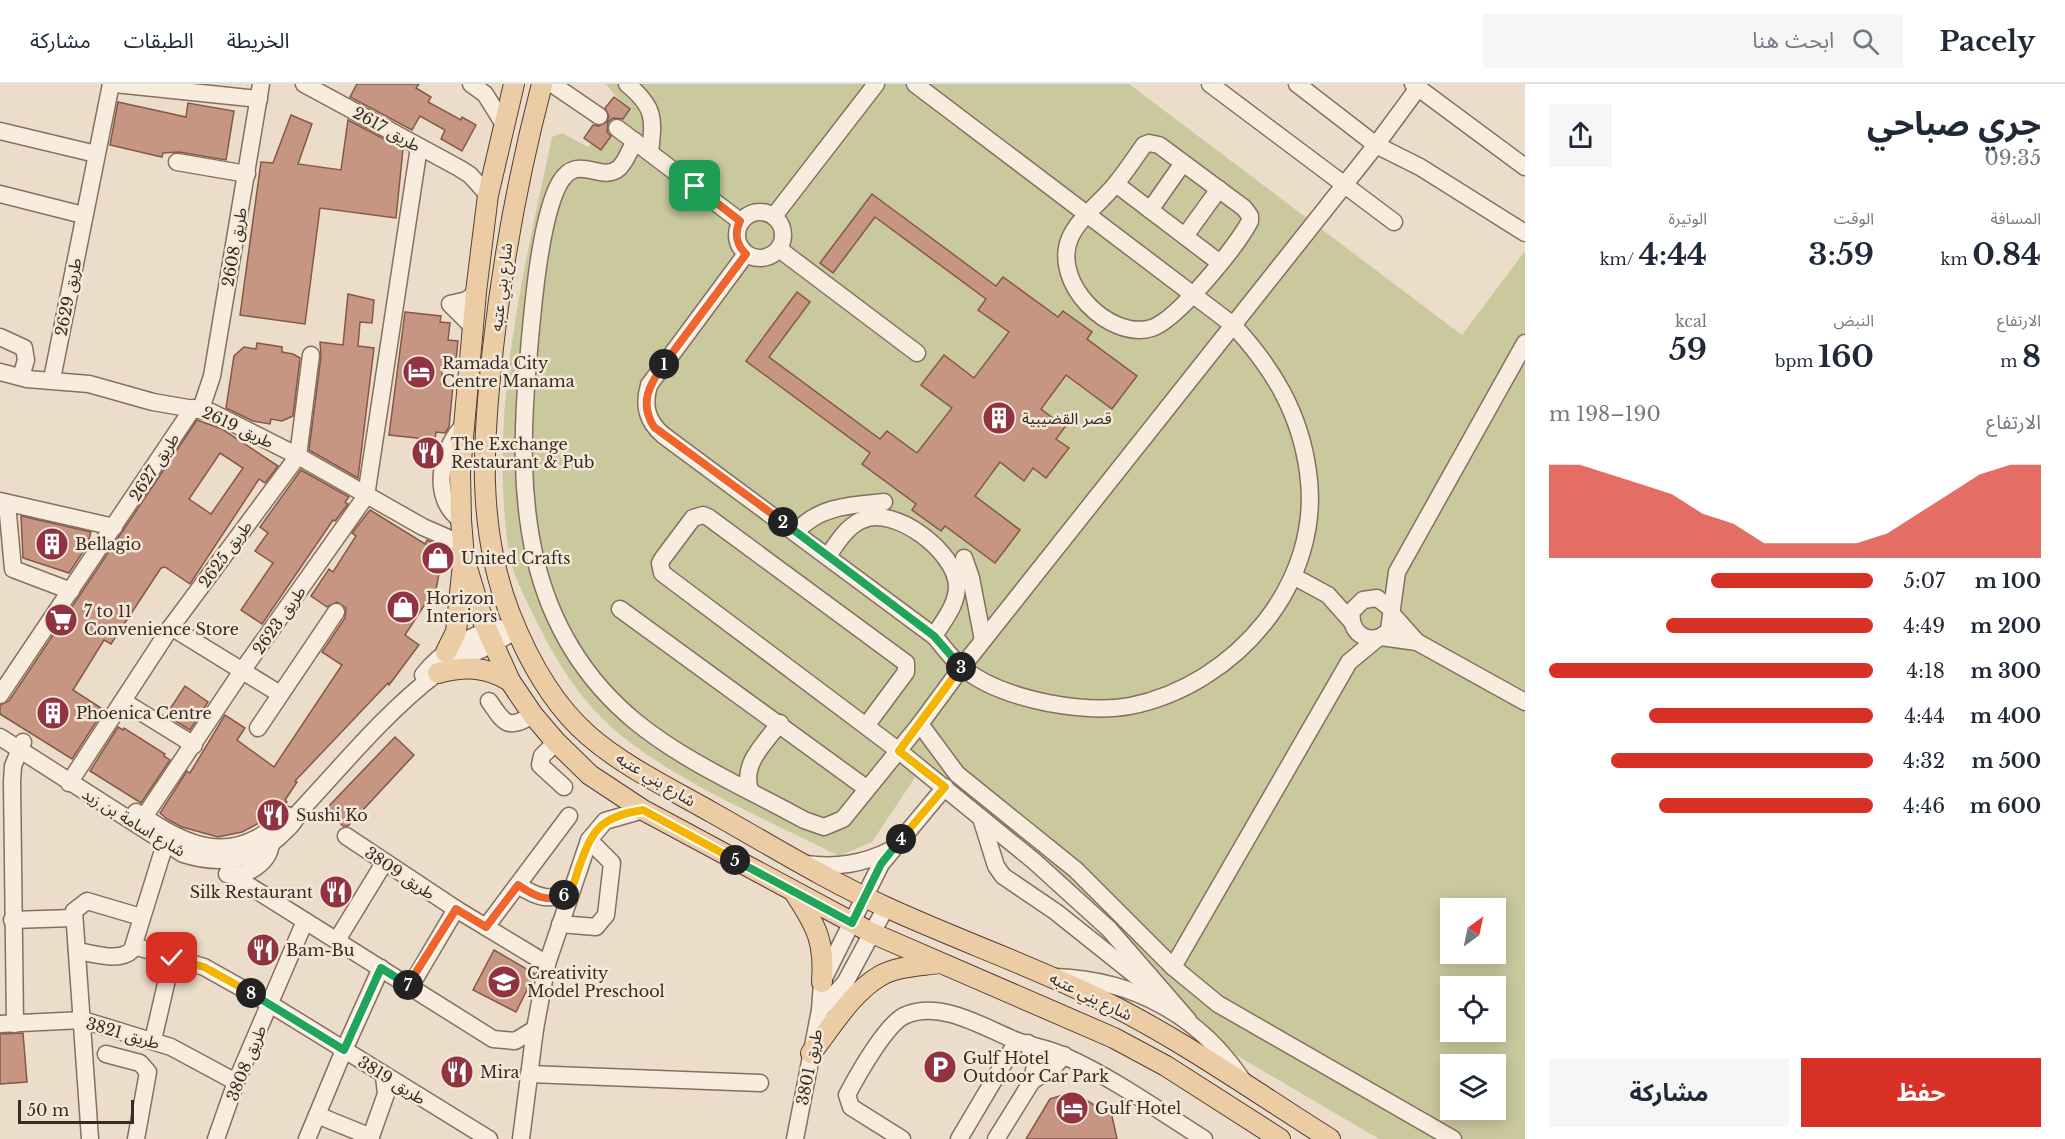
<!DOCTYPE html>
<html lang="ar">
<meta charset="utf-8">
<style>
body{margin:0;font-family:"Libre Baskerville","Noto Sans Arabic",serif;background:#f6f6f7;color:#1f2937;direction:rtl;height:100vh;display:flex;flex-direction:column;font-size:22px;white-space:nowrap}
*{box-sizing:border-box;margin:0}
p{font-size:20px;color:#747a83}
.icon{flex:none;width:33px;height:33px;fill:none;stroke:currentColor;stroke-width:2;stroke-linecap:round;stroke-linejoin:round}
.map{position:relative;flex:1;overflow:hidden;direction:ltr}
.details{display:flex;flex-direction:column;background:#fff;width:540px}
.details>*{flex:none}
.needle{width:39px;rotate:33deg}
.controls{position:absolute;left:1440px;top:814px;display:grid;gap:12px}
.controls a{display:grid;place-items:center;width:66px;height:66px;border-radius:0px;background:#fff;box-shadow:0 3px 15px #0003;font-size:30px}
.scale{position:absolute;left:18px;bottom:15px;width:116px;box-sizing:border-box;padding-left:6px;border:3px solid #392a22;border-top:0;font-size:16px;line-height:21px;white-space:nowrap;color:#392a22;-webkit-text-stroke:4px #f4e8d9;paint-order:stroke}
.pin{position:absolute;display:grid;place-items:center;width:51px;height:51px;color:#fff;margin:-26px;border-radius:12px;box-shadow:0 3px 9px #0006}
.km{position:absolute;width:30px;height:30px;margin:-15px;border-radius:50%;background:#222;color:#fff;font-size:16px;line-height:30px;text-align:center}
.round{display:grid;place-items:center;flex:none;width:63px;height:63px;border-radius:0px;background:#f6f6f7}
.overview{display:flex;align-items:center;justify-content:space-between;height:102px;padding:0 24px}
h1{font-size:33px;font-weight:700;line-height:45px}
.figures{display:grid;grid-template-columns:repeat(3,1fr);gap:9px;height:102px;padding:6px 24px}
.figures div{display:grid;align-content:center}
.figures b{font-size:30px;font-weight:700}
.figures small{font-size:16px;font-weight:400}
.figures p{font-size:16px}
.chart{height:168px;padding:12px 24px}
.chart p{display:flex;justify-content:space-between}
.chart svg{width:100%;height:108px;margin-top:6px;fill:#d93025;opacity:.7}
.primary-button{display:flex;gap:12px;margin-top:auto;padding:12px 24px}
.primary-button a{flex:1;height:69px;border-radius:0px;background:#d93025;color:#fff;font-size:24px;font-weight:700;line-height:69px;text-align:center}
.primary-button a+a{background:#f6f6f7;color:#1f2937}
ul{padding:0 24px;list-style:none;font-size:20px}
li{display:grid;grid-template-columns:96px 72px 1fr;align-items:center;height:45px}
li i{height:15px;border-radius:8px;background:#d93025}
header{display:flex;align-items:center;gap:36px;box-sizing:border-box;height:84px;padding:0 30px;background:#fff;border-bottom:2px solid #e0e1e3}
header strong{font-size:28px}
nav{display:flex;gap:33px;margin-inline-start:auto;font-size:21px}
.search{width:420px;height:54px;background:#f6f6f7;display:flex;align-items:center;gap:15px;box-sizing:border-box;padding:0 21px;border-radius:0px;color:#747a83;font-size:22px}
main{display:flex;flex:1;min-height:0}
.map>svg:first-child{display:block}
</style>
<header>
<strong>Pacely</strong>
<div class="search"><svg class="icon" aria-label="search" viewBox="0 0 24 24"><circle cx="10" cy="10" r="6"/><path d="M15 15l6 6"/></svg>ابحث هنا</div>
<nav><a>الخريطة</a><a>الطبقات</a><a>مشاركة</a></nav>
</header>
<main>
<section class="details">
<div class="overview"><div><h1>جري صباحي</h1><p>09:35</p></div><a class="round"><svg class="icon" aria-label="share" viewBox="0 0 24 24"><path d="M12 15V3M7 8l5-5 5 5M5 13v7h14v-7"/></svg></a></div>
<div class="figures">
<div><p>المسافة</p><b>0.84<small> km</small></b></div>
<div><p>الوقت</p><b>3:59</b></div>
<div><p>الوتيرة</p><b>4:44<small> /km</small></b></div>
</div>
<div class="figures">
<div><p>الارتفاع</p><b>8<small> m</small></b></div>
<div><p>النبض</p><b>160<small> bpm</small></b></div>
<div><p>kcal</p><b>59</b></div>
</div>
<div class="chart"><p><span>الارتفاع</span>190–198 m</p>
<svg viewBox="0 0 160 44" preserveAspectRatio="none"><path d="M0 44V6L10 6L20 10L30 14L40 18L50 26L60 30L70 38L80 38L90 38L100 38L110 34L120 26L130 18L140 10L150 6L160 6V44z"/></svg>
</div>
<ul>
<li><b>100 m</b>5:07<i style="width:50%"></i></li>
<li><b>200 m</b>4:49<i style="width:64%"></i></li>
<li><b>300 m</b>4:18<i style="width:100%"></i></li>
<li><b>400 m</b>4:44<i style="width:69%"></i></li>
<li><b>500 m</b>4:32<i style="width:81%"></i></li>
<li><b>600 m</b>4:46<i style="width:66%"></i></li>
</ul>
<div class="primary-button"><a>حفظ</a><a>مشاركة</a></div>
</section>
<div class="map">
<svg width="1525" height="1055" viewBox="0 0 1525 1055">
<rect width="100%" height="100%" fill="#ecddca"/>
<path fill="#cac99e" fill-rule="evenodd" d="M606 0H1129L1462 251 1525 167V1055H1379L1219 961 1129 872 920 686 872 758 839 772C770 737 694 706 632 660 580 621 555 576 528 520 521 505 511 486 509 469 488 329 523 190 552 53L562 49 588 63 621 18ZM1450 825H1496V870H1450ZM1450 903H1496V948H1450ZM1450 981H1496V1026H1450Z"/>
<g fill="#c79683" stroke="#855747" stroke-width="1.5" fill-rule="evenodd">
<polygon points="357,0 419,0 416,4 431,13 428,18 461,36 462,33 476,41 462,67 441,55 445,46 420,32 412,46 350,13"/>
<polygon points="614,13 630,25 623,35 613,34 608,38 607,48 611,52 601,66 584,54 593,41 599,42 607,38 609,32 605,24"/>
<polygon points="118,18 186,33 188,19 234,27 226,76 179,68 163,69 162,73 110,61"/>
<polygon points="291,31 312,40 298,80 341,86 348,36 403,65 396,134 320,124 305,240 240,231 261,78 273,79"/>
<polygon points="872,110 996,202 1003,193 1058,233 1063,227 1092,248 1087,255 1137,292 1112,325 1066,291 1041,325 1065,343 1056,355 1069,364 1046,394 1033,384 1024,397 1000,378 975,412 1020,446 995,479 945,442 941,447 912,426 916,420 862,380 870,369 746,277 797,208 810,218 769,273 880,355 887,347 917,369 952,324 921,301 944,271 974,294 1009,248 978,226 986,215 875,133 833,189 820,179"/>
<polygon points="348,210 374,216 372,239 360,238 358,262 374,264 358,394 309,366 321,272 320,258 343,261"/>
<polygon points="405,228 441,232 440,238 450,239 448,256 458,257 456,276 443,275 441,300 453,301 449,343 445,349 436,348 435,356 389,351"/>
<polygon points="257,259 282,263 282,268 293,270 300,274 293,332 282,337 271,335 270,340 253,337 226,324 234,272 244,263 256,265"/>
<path d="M197 336 222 345 278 382 265 399 259 395 190 500 165 483 161 484 111 560 104 556 73 606 104 626 72 675 0 630V621L9 617ZM220 369 243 384 211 430 189 415Z"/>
<polygon points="301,386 349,413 345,418 348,420 335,437 333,436 262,540 241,526 273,479 255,467 268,449 260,443"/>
<polygon points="370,426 425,460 427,456 444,464 433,521 427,517 405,551 419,561 389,601 388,599 295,697 297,698 285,716 287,718 265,736 242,748 218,753 182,743 167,735 160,729 187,687 190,689 225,631 245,644 237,656 274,683 342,581 322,568 345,534 346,524 337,518 327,523 311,512 329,485 333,488 356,452 352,449"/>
<polygon points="21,432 91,448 87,462 69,489 23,474"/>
<polygon points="185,602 208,618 190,646 166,631"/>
<polygon points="118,643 123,646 124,644 165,670 164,672 170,676 141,719 90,687"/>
<polygon points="395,653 414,671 348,742 343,742 326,725"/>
<polygon points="494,866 535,890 516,928 473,906"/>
<polygon points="23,949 27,998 0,1000 0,950"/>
<polygon points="1073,1008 1112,1032 1117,1055 1026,1055 1050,1015"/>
</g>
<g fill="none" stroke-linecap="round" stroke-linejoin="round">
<g stroke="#876f5f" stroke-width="19">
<g id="minor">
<polyline points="115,0 259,15"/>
<polyline points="304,0 459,84 470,91 488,111"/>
<polyline points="471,0 485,10 505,42"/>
<polyline points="552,0 599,32"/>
<path d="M627 0C655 23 654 34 650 68"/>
<polyline points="1210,0 1394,138"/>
<polyline points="1297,0 1376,61 1420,83 1525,149"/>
<polyline points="1413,0 1525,83"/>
<polyline points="617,44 740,137"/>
<polyline points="0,47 96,70"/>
<path d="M635 57C630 65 626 78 619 84 601 100 577 67 559 100 539 138 532 232 528 278 516 413 523 545 636 638 685 678 748 705 804 736L824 743 843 735 920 640 962 583 1376 61 1418 4"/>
<path d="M1149 59 1159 61 1244 124 1250 132V137C1237 162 1178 235 1152 244 1109 257 1051 198 1070 154 1078 135 1101 118 1114 102 1125 89 1134 75 1144 61Z"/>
<polyline points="177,78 247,90"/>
<polyline points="1116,100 1220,179"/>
<polyline points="0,110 83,131"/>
<polyline points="1150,126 1183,79"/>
<circle cx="760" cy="151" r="23"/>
<polyline points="774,132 876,0"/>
<polyline points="1185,152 1219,105"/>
<polyline points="779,165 917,269"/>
<path d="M746 170 649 301C643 322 647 337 663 351L934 552C943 562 951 574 961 582 984 603 1019 613 1048 619 1075 624 1103 627 1130 622 1235 601 1324 499 1308 388 1300 329 1273 284 1233 241L915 0"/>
<polyline points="473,243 450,220 467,216 476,208"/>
<polyline points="0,253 24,264 26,276 21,293"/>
<polyline points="0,288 27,295 89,300 153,318 211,328 298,372 423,443 462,460"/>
<polyline points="52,295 111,0"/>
<polyline points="201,325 212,292 261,0"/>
<polyline points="0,417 114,443"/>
<polyline points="7,419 13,485 71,507"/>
<path d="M461 436C429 414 441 363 465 340"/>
<path d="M796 448C819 422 851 421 884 418"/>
<path d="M828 472C837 459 847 442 862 436 895 421 956 468 957 502 957 521 944 536 934 552"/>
<polyline points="964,474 971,494 983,556"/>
<polyline points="1293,492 1328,511 1352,538"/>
<path d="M1390 524 1377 514 1363 516 1352 527C1348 551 1373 564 1389 546L1397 488 1525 259"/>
<polyline points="620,525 866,704"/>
<polyline points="1392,530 1417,558"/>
<polyline points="171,543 280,610"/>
<polyline points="1381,553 1417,558 1525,618"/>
<path d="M423 591C441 568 470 550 499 544"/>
<polyline points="0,611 193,324"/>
<polyline points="123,617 194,661"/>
<path d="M489 617C505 640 507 646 533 631"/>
<polyline points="920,640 957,690 1076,786 1173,883 1218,920 1453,1055"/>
<polyline points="866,642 906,588 906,579 708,433 703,431 693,434 663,474 660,479 662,489 899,667 1034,777 1109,845 1188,936"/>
<polyline points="258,644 336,528"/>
<path d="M0 653 183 770C217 781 252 778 279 753 287 745 295 739 299 728 343 681 385 629 436 590 461 572 492 564 517 545"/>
<polyline points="556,658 542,672 540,681 564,703"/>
<polyline points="69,699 171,543 298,372 311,271"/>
<path d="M750 706C741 680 765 659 780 639"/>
<path d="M136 728C173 752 213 778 257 754 268 749 277 739 287 731"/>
<polyline points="144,733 242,587 366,412 419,63"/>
<polyline points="981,734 996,782 1003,792 1056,828 1150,903"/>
<polyline points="346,752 456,825 547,880"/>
<path d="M805 780C837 784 863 780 891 766"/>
<path d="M227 790C247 794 270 778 271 758"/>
<polyline points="232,791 493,955 515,957 535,945"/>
<path d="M518 801C536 813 553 820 572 804"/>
<polyline points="12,836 73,834"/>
<polyline points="560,840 596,843 606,831 612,779 589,756"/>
<polyline points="486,843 569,732"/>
<polyline points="337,856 384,779"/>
<polyline points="134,862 204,883 270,920 489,1055"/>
<path d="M77 867C93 869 119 879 132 866L165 760V751"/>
<polyline points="1173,883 1349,578 1378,554"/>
<path d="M1056 893C1134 896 1199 931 1243 997"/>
<polyline points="410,903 456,825"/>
<polyline points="820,926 845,899 886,823"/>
<polyline points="0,940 83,936 171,963 236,998"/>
<polyline points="15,940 12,698 13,682 23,658"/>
<polyline points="153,956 172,874"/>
<polyline points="1028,959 1035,981 1032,997"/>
<polyline points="106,970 140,979 148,988 136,1055"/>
<polyline points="529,990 760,999"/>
<polyline points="317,1031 371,1053"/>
<polyline points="90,1055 74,827 87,817 141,833"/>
<polyline points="216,1055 236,998 305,837"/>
<polyline points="307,1055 344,966 381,884"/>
<polyline points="370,1055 386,1010 384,992"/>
<polyline points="521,1055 535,945 547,880 589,756 605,737 643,726"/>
<polyline points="795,1055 820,926 822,898 881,780 945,703"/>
<path d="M902 1055 851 1023 847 1011C857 992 887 938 906 931 940 917 980 941 1010 954 1027 962 1045 963 1062 971 1112 993 1158 1026 1204 1055"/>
<polyline points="959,1055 1017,957"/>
<polyline points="996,1055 1032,997 1053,984 1064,971"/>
</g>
</g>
<g stroke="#563e33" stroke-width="22">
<g id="major">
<polyline points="514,0 488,111 476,208 460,388 461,436 464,474 483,537 510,597 533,631 556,658 590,691 643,726 872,849 1114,954 1166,982 1280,1055"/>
<path d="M542 0C519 88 503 174 493 264 483 355 476 443 510 530 527 573 553 621 589 652 625 683 671 705 713 729 770 761 828 797 888 824 956 855 1026 880 1093 912 1177 952 1252 1006 1330 1055"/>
<polyline points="446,568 456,548 463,480"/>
<path d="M438 589C465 582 485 582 510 597"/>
<path d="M796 811C817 843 825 859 822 898"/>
<path d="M811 969C831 944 851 909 880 892 897 882 920 882 939 879"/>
</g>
</g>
<use href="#minor" stroke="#f7ecdd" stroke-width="16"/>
<use href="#major" stroke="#ebcca5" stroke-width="20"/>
</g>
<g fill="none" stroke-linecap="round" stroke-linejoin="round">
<g stroke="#fff" stroke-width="12">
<path id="split-1" d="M664 280 746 170C736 160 734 150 740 137L695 102"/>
</g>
<g stroke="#fff" stroke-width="12">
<path id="split-2" d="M664 280C649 301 639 319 654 343L783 438"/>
</g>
<g stroke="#fff" stroke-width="12">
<polyline id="split-3" points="783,438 934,552 961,583"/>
</g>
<g stroke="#fff" stroke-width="12">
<polyline id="split-4" points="901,755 945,703 899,667 961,583"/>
</g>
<g stroke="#fff" stroke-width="12">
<polyline id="split-5" points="735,776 852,839 881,780 901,755"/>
</g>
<g stroke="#fff" stroke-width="12">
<path id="split-6" d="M564 811C573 804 575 797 578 786 592 747 598 733 643 726L735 776"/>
</g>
<g stroke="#fff" stroke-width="12">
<path id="split-7" d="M408 901 456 825 486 843 518 801C533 811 546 819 564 811"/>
</g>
<g stroke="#fff" stroke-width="12">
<polyline id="split-8" points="251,909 344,966 381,884 408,901"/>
</g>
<g stroke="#fff" stroke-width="12">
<polyline id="split-9" points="172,874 204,883 251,909"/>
</g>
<use href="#split-1" stroke="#f0652b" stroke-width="8"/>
<use href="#split-2" stroke="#f0652b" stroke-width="8"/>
<use href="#split-3" stroke="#22a559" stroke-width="8"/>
<use href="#split-4" stroke="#f5b400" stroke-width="8"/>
<use href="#split-5" stroke="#22a559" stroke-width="8"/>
<use href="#split-6" stroke="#f5b400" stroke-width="8"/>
<use href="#split-7" stroke="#f0652b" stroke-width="8"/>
<use href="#split-8" stroke="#22a559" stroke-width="8"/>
<use href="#split-9" stroke="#f5b400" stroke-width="8"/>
</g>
<defs>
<g id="hotel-disc" transform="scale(1.725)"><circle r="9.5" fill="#923341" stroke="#f4e8d9"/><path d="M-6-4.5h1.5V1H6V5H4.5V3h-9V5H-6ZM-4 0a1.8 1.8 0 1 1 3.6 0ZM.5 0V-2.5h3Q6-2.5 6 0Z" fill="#fff"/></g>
<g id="building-disc" transform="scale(1.725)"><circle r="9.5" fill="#923341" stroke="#f4e8d9"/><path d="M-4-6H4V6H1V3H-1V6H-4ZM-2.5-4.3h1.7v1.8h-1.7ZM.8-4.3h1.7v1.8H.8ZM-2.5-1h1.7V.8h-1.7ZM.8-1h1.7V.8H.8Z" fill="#fff"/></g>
<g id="restaurant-disc" transform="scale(1.725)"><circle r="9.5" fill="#923341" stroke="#f4e8d9"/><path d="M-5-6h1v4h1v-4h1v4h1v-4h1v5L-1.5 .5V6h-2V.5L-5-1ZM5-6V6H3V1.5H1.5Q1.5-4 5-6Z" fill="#fff"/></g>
<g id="shop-disc" transform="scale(1.725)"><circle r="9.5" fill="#923341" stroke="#f4e8d9"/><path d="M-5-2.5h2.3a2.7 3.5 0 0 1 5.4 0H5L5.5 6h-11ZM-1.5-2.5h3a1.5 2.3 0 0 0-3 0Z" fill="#fff"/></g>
<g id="supermarket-disc" transform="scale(1.725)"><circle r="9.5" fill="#923341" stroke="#f4e8d9"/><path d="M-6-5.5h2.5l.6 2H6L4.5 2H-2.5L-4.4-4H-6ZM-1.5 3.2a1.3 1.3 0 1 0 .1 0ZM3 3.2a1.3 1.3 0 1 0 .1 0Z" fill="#fff"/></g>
<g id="school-disc" transform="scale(1.725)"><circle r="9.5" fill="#923341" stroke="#f4e8d9"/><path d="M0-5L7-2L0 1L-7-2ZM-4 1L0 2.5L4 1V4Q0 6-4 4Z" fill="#fff"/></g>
<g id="parking-disc" transform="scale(1.725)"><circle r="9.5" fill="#923341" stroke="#f4e8d9"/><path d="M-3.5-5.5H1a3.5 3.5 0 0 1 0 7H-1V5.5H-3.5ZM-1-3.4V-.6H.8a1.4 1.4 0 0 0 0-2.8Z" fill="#fff"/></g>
</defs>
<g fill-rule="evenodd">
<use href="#hotel-disc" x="419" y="288"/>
<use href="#building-disc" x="999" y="334"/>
<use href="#restaurant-disc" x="428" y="369"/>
<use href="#building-disc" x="52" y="460"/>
<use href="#shop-disc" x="438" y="474"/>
<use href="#shop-disc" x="403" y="523"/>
<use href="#supermarket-disc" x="61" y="536"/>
<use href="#building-disc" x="53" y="629"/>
<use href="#restaurant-disc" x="273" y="731"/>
<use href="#restaurant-disc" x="336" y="808"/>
<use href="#restaurant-disc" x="263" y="866"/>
<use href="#school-disc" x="504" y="898"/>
<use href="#parking-disc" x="940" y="983"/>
<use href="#restaurant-disc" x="457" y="988"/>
<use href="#hotel-disc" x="1072" y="1024"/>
</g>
<g text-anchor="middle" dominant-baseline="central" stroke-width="5" stroke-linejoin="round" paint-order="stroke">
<g font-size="16" fill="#392a22" stroke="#f4e8d9">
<text transform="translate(387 45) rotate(29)">طريق 2617</text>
<text transform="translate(234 163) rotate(-80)">طريق 2608</text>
<text transform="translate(501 203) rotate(-83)">شارع بني عتبه</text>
<text transform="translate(68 213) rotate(-79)">طريق 2629</text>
<text transform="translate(238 343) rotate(25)">طريق 2619</text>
<text transform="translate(154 383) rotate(-57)">طريق 2627</text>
<text transform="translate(225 470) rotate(-54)">طريق 2625</text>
<text transform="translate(279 536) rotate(-55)">طريق 2623</text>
<text transform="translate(656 695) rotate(31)">شارع بني عتبه</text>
<text transform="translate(134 738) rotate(31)">شارع اسامة بن زيد</text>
<text transform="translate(400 789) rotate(34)">طريق 3809</text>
<text transform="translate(1091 912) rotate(26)">شارع بني عتبه</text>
<text transform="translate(123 949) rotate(16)">طريق 3821</text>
<text transform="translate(246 979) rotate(-68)">طريق 3808</text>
<text transform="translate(809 983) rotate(-79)">طريق 3801</text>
<text transform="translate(392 996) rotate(32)">طريق 3819</text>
</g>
<g font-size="16" fill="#392a22" stroke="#f4e8d9" text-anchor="start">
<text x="442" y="279">Ramada City<tspan x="442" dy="18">Centre Manama</tspan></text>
<text x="1022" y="334">قصر القضيبية</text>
<text x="451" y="360">The Exchange<tspan x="451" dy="18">Restaurant &amp; Pub</tspan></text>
<text x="75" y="460">Bellagio</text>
<text x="461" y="474">United Crafts</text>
<text x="426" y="514">Horizon<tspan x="426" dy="18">Interiors</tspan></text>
<text x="84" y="527">7 to 11<tspan x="84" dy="18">Convenience Store</tspan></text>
<text x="76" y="629">Phoenica Centre</text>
<text x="296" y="731">Sushi Ko</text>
<text x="313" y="808" text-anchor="end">Silk Restaurant</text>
<text x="286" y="866">Bam-Bu</text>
<text x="527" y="889">Creativity<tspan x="527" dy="18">Model Preschool</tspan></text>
<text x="963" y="974">Gulf Hotel<tspan x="963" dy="18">Outdoor Car Park</tspan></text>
<text x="480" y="988">Mira</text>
<text x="1095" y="1024">Gulf Hotel</text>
</g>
</g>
</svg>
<div class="controls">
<a><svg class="needle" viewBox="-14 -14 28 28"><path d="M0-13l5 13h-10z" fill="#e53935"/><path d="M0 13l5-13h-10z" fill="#747a83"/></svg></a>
<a><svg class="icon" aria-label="locate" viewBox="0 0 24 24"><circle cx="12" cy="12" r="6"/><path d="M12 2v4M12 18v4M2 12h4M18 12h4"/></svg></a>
<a><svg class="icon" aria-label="layers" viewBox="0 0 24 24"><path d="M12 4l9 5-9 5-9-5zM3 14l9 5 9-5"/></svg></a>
</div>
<div class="scale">50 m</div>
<div class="pin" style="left:695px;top:102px;background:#1e9e55"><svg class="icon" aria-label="arrive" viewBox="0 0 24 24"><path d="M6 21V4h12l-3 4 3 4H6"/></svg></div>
<div class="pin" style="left:172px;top:874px;background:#d93025"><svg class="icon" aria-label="check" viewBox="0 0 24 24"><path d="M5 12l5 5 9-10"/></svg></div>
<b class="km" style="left:664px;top:280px">1</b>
<b class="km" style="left:783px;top:438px">2</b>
<b class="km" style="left:961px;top:583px">3</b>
<b class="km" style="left:901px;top:755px">4</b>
<b class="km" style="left:735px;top:776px">5</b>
<b class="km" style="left:564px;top:811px">6</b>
<b class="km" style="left:408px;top:901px">7</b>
<b class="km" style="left:251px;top:909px">8</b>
</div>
</main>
